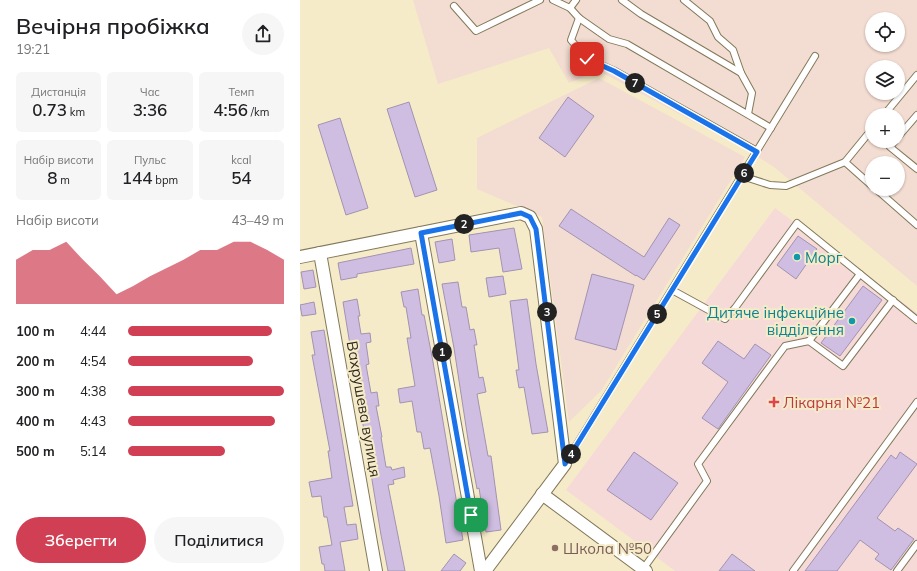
<!DOCTYPE html>
<html lang="uk">
<meta charset="utf-8">
<style>
body{margin:0;font-family:Mulish,sans-serif;background:#f6f6f6;color:#202124;height:100vh;display:flex;flex-direction:column;font-size:15px;white-space:nowrap}
*{box-sizing:border-box;margin:0}
p{font-size:13px;color:#757577}
.icon{flex:none;width:22px;height:22px;fill:none;stroke:currentColor;stroke-width:2;stroke-linecap:round;stroke-linejoin:round}
.map{position:relative;flex:1;overflow:hidden}
.panel{display:flex;flex-direction:column;background:#fff;width:300px}
.panel>*{flex:none}
.controls{position:absolute;left:565px;top:12px;display:grid;gap:8px}
.controls a{display:grid;place-items:center;width:40px;height:40px;border-radius:50%;background:#fff;box-shadow:0 1px 3px #0004;font-size:20px}
.pin{position:absolute;display:grid;place-items:center;width:34px;height:34px;color:#fff;margin:-17px;border-radius:8px;box-shadow:0 2px 6px #0006}
.km{position:absolute;width:20px;height:20px;margin:-10px;border-radius:50%;background:#222;color:#fff;font-size:11px;line-height:20px;text-align:center}
.round{display:grid;place-items:center;flex:none;width:42px;height:42px;border-radius:21px;background:#f6f6f6}
.overview{display:flex;align-items:center;justify-content:space-between;height:68px;padding:0 16px}
h1{font-size:22px;font-weight:600;line-height:30px}
.stats{display:grid;grid-template-columns:repeat(3,1fr);gap:6px;height:68px;padding:4px 16px}
.stats div{display:grid;align-content:center;border-radius:6px;background:#f6f6f6;text-align:center}
.stats b{font-size:17px;font-weight:600}
.stats small{font-size:11px;font-weight:400}
.stats p{font-size:11px}
.chart{height:112px;padding:8px 16px}
.chart p{display:flex;justify-content:space-between}
.chart svg{width:100%;height:72px;margin-top:4px;fill:#d03f54;opacity:.7}
.primary-button{display:flex;gap:8px;margin-top:auto;padding:8px 16px}
.primary-button a{flex:1;height:46px;border-radius:24px;background:#d03f54;color:#fff;font-size:16px;font-weight:600;line-height:46px;text-align:center}
.primary-button a+a{background:#f6f6f6;color:#202124}
ul{padding:0 16px;list-style:none;font-size:13px}
li{display:grid;grid-template-columns:64px 48px 1fr;align-items:center;height:30px}
li i{height:10px;border-radius:5px;background:#d03f54}
main{display:flex;flex:1;min-height:0}
.map>svg:first-child{display:block}
</style>
<main>
<section class="panel">
<div class="overview"><div><h1>Вечірня пробіжка</h1><p>19:21</p></div><a class="round"><svg class="icon" aria-label="share" viewBox="0 0 24 24"><path d="M12 15V3M7 8l5-5 5 5M5 13v7h14v-7"/></svg></a></div>
<div class="stats">
<div><p>Дистанція</p><b>0.73<small> km</small></b></div>
<div><p>Час</p><b>3:36</b></div>
<div><p>Темп</p><b>4:56<small> /km</small></b></div>
</div>
<div class="stats">
<div><p>Набір висоти</p><b>8<small> m</small></b></div>
<div><p>Пульс</p><b>144<small> bpm</small></b></div>
<div><p>kcal</p><b>54</b></div>
</div>
<div class="chart"><p><span>Набір висоти</span>43–49 m</p>
<svg viewBox="0 0 160 44" preserveAspectRatio="none"><path d="M0 44V17L10 11L20 11L30 6L40 17L50 27L60 38L70 33L80 27L90 22L100 17L110 11L120 11L130 6L140 6L150 11L160 17V44z"/></svg>
</div>
<ul>
<li><b>100 m</b>4:44<i style="width:92%"></i></li>
<li><b>200 m</b>4:54<i style="width:80%"></i></li>
<li><b>300 m</b>4:38<i style="width:100%"></i></li>
<li><b>400 m</b>4:43<i style="width:94%"></i></li>
<li><b>500 m</b>5:14<i style="width:62%"></i></li>
</ul>
<div class="primary-button"><a>Зберегти</a><a>Поділитися</a></div>
</section>
<div class="map">
<svg width="617" height="571" viewBox="0 0 617 571">
<rect width="100%" height="100%" fill="#f6ebc9"/>
<g fill="#f3dcd1" fill-rule="evenodd">
<path d="M113 0H617V286L474 167 445 149 299 71 269 83 249 48 138 84ZM572 19H598V45H572ZM572 67H598V93H572ZM572 115H598V141H572ZM572 163H598V189H572Z"/>
<polygon points="299,78 445,157 301,391 269,422 242,217 177,189 177,138"/>
</g>
<polygon fill="#f5dad7" points="475,208 617,313 617,571 375,571 266,490"/>
<g fill="#cfbee1" stroke="#a193b1">
<polygon points="268,97 294,116 265,157 239,138"/>
<polygon points="109,102 137,190 115,197 87,109"/>
<polygon points="40,118 68,208 46,215 18,125"/>
<polygon points="271,209 344,257 369,218 380,225 344,280 336,275 336,276 259,226"/>
<polygon points="214,228 222,269 203,272 199,248 171,252 169,235"/>
<polygon points="498,236 517,249 496,279 477,265"/>
<polygon points="152,239 155,260 139,263 135,242"/>
<polygon points="111,248 114,264 57,274 57,277 41,280 38,263"/>
<polygon points="13,270 16,287 4,289 1,272"/>
<polygon points="292,274 334,285 316,350 275,339"/>
<polygon points="203,276 206,294 189,297 186,278"/>
<polygon points="158,282 162,307 166,307 170,330 174,329 177,345 174,345 179,378 183,377 186,392 177,394 188,456 191,456 201,530 186,532 179,488 177,489 169,446 154,348 142,284"/>
<polygon points="563,286 582,300 540,356 521,343"/>
<polygon points="118,289 122,315 124,315 133,362 163,540 146,543 139,496 130,448 124,449 121,432 117,432 112,401 100,403 98,389 115,386 107,338 111,338 106,307 104,307 101,292"/>
<polygon points="57,299 60,316 58,316 61,334 70,333 71,342 66,343 69,364 66,365 71,393 77,392 79,406 76,406 82,437 81,437 86,467 91,467 92,470 104,467 105,477 93,480 94,484 88,485 105,571 88,571 81,535 43,302"/>
<polygon points="227,299 236,364 248,432 232,434 224,387 219,388 216,370 219,370 210,301"/>
<polygon points="14,302 16,314 2,316 0,305"/>
<polygon points="24,330 53,506 44,507 47,525 56,524 58,539 40,542 45,571 25,571 24,564 22,564 19,547 32,545 27,517 24,517 21,496 12,497 9,482 32,478 28,451 30,451 12,355 15,355 11,332"/>
<polygon points="418,341 444,359 455,344 471,355 418,429 402,418 428,382 402,363"/>
<polygon points="334,452 378,483 351,520 307,490"/>
<polygon points="600,452 617,464 577,518 595,531 598,528 614,539 591,570 575,559 579,554 560,540 537,571 505,571 591,455 596,459"/>
<polygon points="154,554 166,563 160,571 141,571"/>
<polygon points="432,554 455,571 419,571"/>
</g>
<g fill="none" stroke-linecap="round" stroke-linejoin="round">
<g stroke="#82795a" stroke-width="8">
<g id="service">
<polyline points="253,0 270,8 279,18 309,39 327,44 471,128"/>
<polyline points="322,0 341,14 441,73 452,93 448,114"/>
<polyline points="384,0 410,21 418,37 433,50 441,73"/>
<polyline points="154,6 176,31 240,0"/>
<polyline points="270,8 276,0"/>
<polyline points="279,18 271,40 287,59 315,71 457,151"/>
<polyline points="584,115 617,75"/>
<polyline points="572,129 545,162 572,186"/>
<polyline points="598,137 617,115"/>
<polyline points="595,141 590,147 617,169"/>
<polyline points="442,176 470,185 486,186 545,162"/>
<polyline points="576,189 617,225"/>
<polyline points="372,290 425,319 435,308 497,223 617,320"/>
<polyline points="509,341 560,274"/>
<polyline points="266,462 515,56"/>
<polyline points="343,569 407,481 398,464 485,346 509,341 543,366 593,300"/>
<polyline points="493,571 617,402"/>
<polyline points="597,571 617,544"/>
</g>
</g>
<g stroke="#82795a" stroke-width="14">
<g id="minor">
<polyline points="121,233 181,571"/>
<polyline points="20,253 76,571"/>
<polyline points="0,257 221,213 230,217 236,229 265,464 185,571"/>
<polyline points="242,494 346,571"/>
</g>
</g>
<use href="#service" stroke="#fff" stroke-width="6"/>
<use href="#minor" stroke="#fff" stroke-width="12"/>
</g>
<g fill="none" stroke-linecap="round" stroke-linejoin="round">
<g stroke="#fff" stroke-width="8">
<polyline id="route" points="171,515 121,233 221,213 230,217 236,229 265,464 457,152 314,71 287,59"/>
</g>
<use href="#route" stroke="#1a73e8" stroke-width="5"/>
</g>
<g fill="#0f9aa8" stroke="#f6ebc9" stroke-width="1.5">
<circle cx="497" cy="257" r="4"/>
<circle cx="552" cy="321" r="4"/>
</g>
<path fill="#e0444e" stroke="#f6ebc9" stroke-width="1.5" d="M472 396h4v4h4v4h-4v4h-4v-4h-4v-4h4z"/>
<circle fill="#8d6e63" stroke="#f6ebc9" stroke-width="1.5" cx="255" cy="548" r="4"/>
<g text-anchor="middle" dominant-baseline="central" stroke-width="4" stroke-linejoin="round" paint-order="stroke">
<g font-size="15" fill="#0d838f" stroke="#f6ebc9" text-anchor="start">
<text x="505" y="257">Морг</text>
<text x="544" y="312" text-anchor="end">Дитяче інфекційне<tspan x="544" dy="17">відділення</tspan></text>
</g>
<g font-size="15" fill="#be3a42" stroke="#f6ebc9" text-anchor="start">
<text x="483" y="402">Лікарня №21</text>
</g>
<g font-size="15" fill="#2c281b" stroke="#f6ebc9">
<text transform="translate(64 409) rotate(80)">Вахрушева вулиця</text>
</g>
<g font-size="15" fill="#785e54" stroke="#f6ebc9" text-anchor="start">
<text x="263" y="548">Школа №50</text>
</g>
</g>
</svg>
<div class="controls">
<a><svg class="icon" aria-label="locate" viewBox="0 0 24 24"><circle cx="12" cy="12" r="6"/><path d="M12 2v4M12 18v4M2 12h4M18 12h4"/></svg></a>
<a><svg class="icon" aria-label="layers" viewBox="0 0 24 24"><path d="M12 4l9 5-9 5-9-5zM3 14l9 5 9-5"/></svg></a>
<a>+</a>
<a>−</a>
</div>
<div class="pin" style="left:171px;top:515px;background:#1e9e55"><svg class="icon" aria-label="arrive" viewBox="0 0 24 24"><path d="M6 21V4h12l-3 4 3 4H6"/></svg></div>
<div class="pin" style="left:287px;top:59px;background:#d93025"><svg class="icon" aria-label="check" viewBox="0 0 24 24"><path d="M5 12l5 5 9-10"/></svg></div>
<b class="km" style="left:142px;top:352px">1</b>
<b class="km" style="left:164px;top:224px">2</b>
<b class="km" style="left:247px;top:312px">3</b>
<b class="km" style="left:271px;top:454px">4</b>
<b class="km" style="left:357px;top:314px">5</b>
<b class="km" style="left:444px;top:173px">6</b>
<b class="km" style="left:335px;top:83px">7</b>
</div>
</main>
